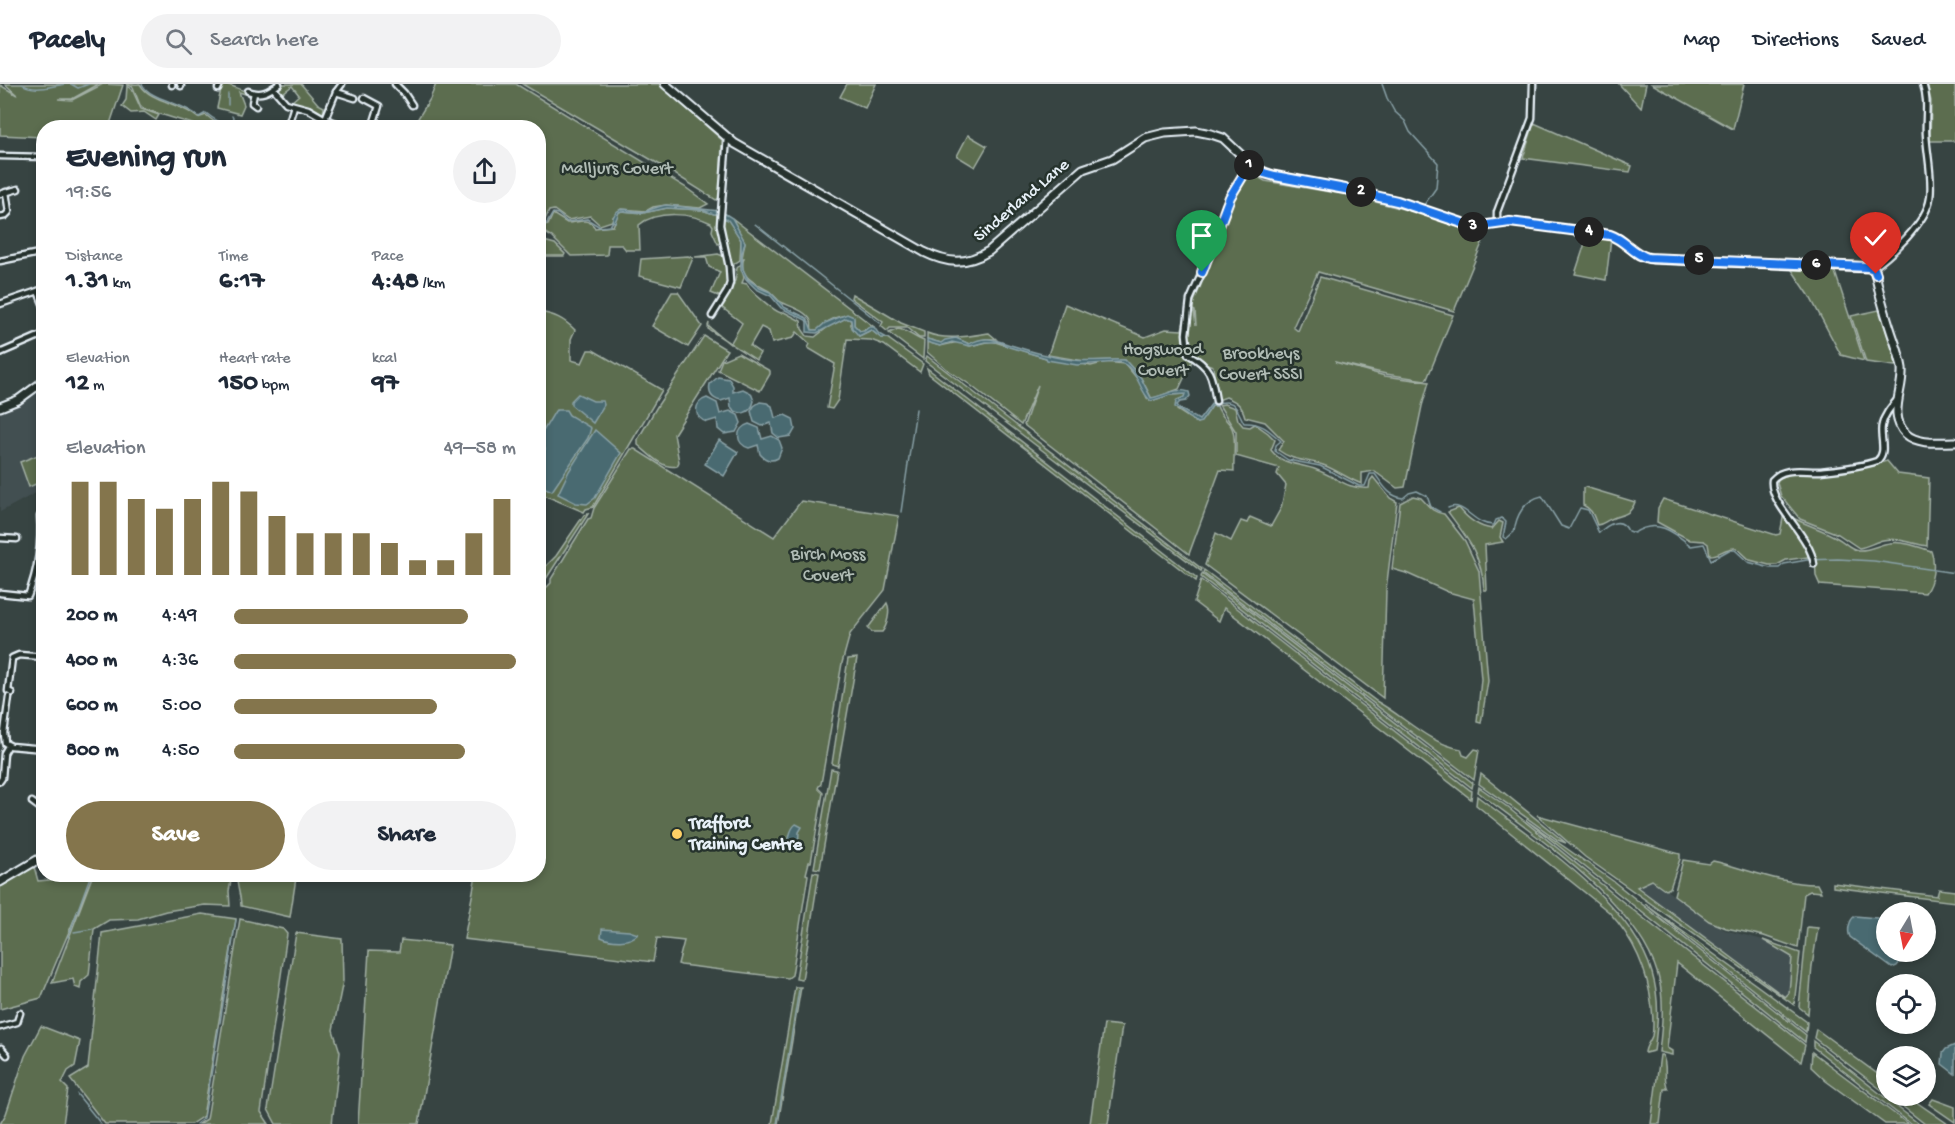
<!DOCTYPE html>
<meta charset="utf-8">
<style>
body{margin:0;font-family:"Gochi Hand",sans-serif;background:#f2f2f3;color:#1f2937;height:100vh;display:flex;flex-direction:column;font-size:22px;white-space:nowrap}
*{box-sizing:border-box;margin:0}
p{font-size:20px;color:#747a83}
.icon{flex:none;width:33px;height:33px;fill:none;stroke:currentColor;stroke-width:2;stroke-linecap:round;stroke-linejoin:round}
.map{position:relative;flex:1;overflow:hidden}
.panel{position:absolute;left:36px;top:36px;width:510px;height:762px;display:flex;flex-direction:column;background:#fff;border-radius:24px;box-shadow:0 3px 9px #0003}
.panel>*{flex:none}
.needle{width:39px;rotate:190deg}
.tools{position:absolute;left:1876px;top:818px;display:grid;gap:12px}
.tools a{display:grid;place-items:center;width:60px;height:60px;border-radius:50%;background:#fff;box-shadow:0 3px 9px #0003;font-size:30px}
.pin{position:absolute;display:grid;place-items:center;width:51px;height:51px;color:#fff;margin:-62px -26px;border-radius:50% 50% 50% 0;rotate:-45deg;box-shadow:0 0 6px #0007}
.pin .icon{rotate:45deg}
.km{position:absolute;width:30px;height:30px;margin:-15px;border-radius:50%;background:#222;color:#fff;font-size:16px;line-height:30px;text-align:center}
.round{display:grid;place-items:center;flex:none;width:63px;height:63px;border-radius:32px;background:#f2f2f3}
.headline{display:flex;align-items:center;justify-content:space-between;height:102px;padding:0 30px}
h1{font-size:33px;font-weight:700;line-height:45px}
.stats{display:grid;grid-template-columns:repeat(3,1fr);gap:9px;height:102px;padding:6px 30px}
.stats div{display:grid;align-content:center}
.stats b{font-size:26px;font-weight:700}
.stats small{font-size:16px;font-weight:400}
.stats p{font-size:16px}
.chart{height:168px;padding:12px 30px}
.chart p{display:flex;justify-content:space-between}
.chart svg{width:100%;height:108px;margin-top:6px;stroke:#84754c;stroke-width:6}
.button{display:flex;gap:12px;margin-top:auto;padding:12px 30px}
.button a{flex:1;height:69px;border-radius:36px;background:#84754c;color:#fff;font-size:24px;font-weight:700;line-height:69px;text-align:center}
.button a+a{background:#f2f2f3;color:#1f2937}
ul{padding:0 30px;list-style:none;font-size:20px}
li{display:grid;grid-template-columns:96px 72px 1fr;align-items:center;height:45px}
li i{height:15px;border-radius:8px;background:#84754c}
header{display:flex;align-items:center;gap:36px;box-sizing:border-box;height:84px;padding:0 30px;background:#fff;border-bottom:2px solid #e0e1e3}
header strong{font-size:28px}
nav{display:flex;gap:33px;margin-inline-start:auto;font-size:21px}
.search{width:420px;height:54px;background:#f2f2f3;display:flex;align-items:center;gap:15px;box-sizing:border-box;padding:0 21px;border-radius:33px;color:#747a83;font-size:22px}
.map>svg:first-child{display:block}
</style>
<header>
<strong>Pacely</strong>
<div class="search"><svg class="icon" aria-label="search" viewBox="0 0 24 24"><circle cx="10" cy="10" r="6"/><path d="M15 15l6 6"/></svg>Search here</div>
<nav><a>Map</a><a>Directions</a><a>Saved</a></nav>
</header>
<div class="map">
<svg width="1955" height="1040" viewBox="0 0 1955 1040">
<rect width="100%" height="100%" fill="#374442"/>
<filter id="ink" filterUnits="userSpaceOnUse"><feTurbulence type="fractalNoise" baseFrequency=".0167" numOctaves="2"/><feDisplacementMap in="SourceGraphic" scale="12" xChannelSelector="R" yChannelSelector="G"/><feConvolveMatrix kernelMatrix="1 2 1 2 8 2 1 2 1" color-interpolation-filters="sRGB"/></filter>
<g filter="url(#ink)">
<g fill="#434f51">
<polygon points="43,300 43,405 0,428 0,328 23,317"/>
<polygon points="1652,796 1709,837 1725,846 1763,856 1792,873 1789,909 1785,913 1636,802"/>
</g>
<g fill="#5b6d50" stroke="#a2afa4" stroke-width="1.5">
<polygon points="5,0 99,0 72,15 58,15 72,16 103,0 123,1 109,43 44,44 43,53 0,51 0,1 17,11"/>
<path d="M126 0H140C151 19 181 18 198 34L206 31 216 39 224 41 221 43H202L144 25 140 21 133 3Z"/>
<polygon points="282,0 301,0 318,20 324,23 323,30 309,22 291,18 299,11 292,2 283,9 287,16 278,4"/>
<polygon points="436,0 516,0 685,103 708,120 700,124 666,121 653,123 646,127 621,125 613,133 612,137 600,141 590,132 568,136 554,126 549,127 544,138 539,137 538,44 412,44 430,15"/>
<polygon points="522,0 659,0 722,56 720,114 716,116 662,82"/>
<polygon points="847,0 876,0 865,24 840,13"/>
<polygon points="1619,0 1646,0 1641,24"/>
<polygon points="1652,0 1744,0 1733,45"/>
<polygon points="1927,0 1955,0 1955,57 1930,57 1931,17"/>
<polygon points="222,1 229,1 245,7 245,10 239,8 244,21 240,30 217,24"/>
<polygon points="127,2 132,5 141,25 159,31 156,36 144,28 131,29 122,22 126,16"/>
<polygon points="1534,39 1632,82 1630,88 1523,74"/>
<polygon points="968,51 987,62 975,83 957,72"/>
<path d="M1250 88 1265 97 1349 111 1415 128 1485 152 1454 227 1318 188 1293 243 1298 247 1320 193 1453 231 1427 295 1425 296 1386 290 1335 278 1385 292 1429 298 1422 322 1405 403 1397 404 1374 387 1362 389V400C1348 395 1337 386 1323 381 1306 375 1294 378 1278 366L1284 357 1265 338 1245 333C1242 321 1237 318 1226 313L1218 316 1213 282 1193 275 1179 305 1152 315 1141 294 1125 276 1084 277 1048 271 1065 220 1145 253 1166 245 1182 246 1186 228H1194L1196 241 1195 227 1191 225 1211 177 1232 114Z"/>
<path d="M667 124 702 126 714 130H719L720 159 718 160 712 147 713 142 711 139C691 129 657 126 639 141L640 166H626L622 161H608L607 171 571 172 552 153 539 145 538 140 543 142 548 141 553 130 567 139C578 139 588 132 595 144L613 142 619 128 622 127 643 129Z"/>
<polygon points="723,134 728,135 741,156 740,176 734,180 733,195 731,195 723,146"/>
<path d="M732 134 874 243 860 247 854 241V235L851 232C839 229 826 238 817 246H812C811 243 812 239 811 237 806 226 788 222 779 217 776 214 773 210 769 207 756 200 737 192 744 174H742L745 158Z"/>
<polygon points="1588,150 1611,154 1606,196 1575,190"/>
<polygon points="538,153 540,156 555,160 565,170 564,172 539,172"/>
<path d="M718 170 723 172C728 186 732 201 721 213L711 209 720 188 709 183 706 173H695Z"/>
<polygon points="688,172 693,174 681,203 639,192 641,175"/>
<path d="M741 180 744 194 742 199 747 200C750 207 774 227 781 229L784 228 801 237 802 245 807 252 815 253 828 243 846 234 851 236V241L859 252 871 246 881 254H887L923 280 920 288 884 261 871 256 847 255 838 316 832 325 827 324 835 280 808 264 810 260 797 248 793 254 772 259 769 247 761 243 750 262 760 269 756 276 708 245 709 239 708 242 730 260 742 239 720 222 731 198 735 197 737 184Z"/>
<polygon points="1790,183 1834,185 1864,277 1841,271 1809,211"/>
<polygon points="672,208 678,208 702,242 688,263 652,242"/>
<polygon points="852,210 901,239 924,248 924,254 919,254 907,244 890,244 887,247 881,242 883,238 851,214"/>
<polygon points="1879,226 1893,267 1896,282 1866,278 1851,232"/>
<path d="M539 228C554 230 564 235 575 246L571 255V276L582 279 588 266H593L662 306 593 423 586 425 584 428 539 409Z"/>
<path d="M898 245C907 246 914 254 924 257L923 275 889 249Z"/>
<path d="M927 249C946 257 970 252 989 249L996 255H985L969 260 956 254 941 259 927 255Z"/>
<path d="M704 252 727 266 674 350 679 378 677 382C663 386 649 370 638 361V355L658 321Z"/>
<path d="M992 257 1046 274 1082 280 1091 282 1106 278 1125 280 1140 298 1147 314 1151 317 1169 311 1185 310V313L1177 316V326L1197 339 1204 334 1212 322H1217C1220 331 1226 335 1231 342 1237 353 1233 374 1234 387L1220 386 1189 470 1024 341 1038 301 1021 341 969 300 948 286 927 268V258L940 262 958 258 970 262Z"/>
<polygon points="738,269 770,287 770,290 760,307 718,286 722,276"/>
<polygon points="927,272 1202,485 1201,487 925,277"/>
<polygon points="927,284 1197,494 1196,497 929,290"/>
<path d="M1224 320 1235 324 1238 336 1243 342 1250 343 1255 340 1268 349 1275 356 1271 366C1283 382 1300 379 1317 386 1336 393 1348 406 1369 404L1370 397 1373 393 1390 414 1397 418 1386 506 1383 614 1205 481 1216 449 1231 457 1241 437 1247 439 1250 433 1271 442 1281 424 1286 401 1277 390 1279 384 1236 372V348L1219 321Z"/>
<polygon points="631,365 635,365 774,453 801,417 899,432 885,506 850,550 842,579 821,700 819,702 818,704 823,709 811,778 809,778 806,790 808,791 792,891 788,894 681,881 678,880 684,857 657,854 653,878 464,855 476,791 538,790 539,511 551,499 551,495 588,435 591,434 594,424"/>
<polygon points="43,369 43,397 29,403 20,378"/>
<path d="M1887 377 1898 390 1929 394 1927 462C1913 460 1897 453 1883 456 1874 458 1868 463 1859 464L1838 450 1800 435 1781 412 1777 399 1778 395C1805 381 1854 386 1887 377Z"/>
<path d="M1585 403 1635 418C1630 432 1622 430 1611 435 1605 437 1604 440 1597 441 1593 431 1593 426 1583 421V404Z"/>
<path d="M1413 412 1421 414C1429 422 1431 428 1444 430L1465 457 1479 487 1488 597 1481 639 1477 638 1481 595 1474 515 1448 508 1406 489 1392 485 1400 419Z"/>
<path d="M1663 415 1776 451 1780 450 1784 429C1801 440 1821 444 1839 455 1846 459 1850 465 1858 466 1870 467 1879 460 1890 459 1903 457 1919 463 1931 467 1936 480 1933 498 1925 509L1820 501 1816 492 1815 472 1786 476 1777 481H1769L1750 476 1737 464C1724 463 1721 471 1710 471L1708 460 1704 457 1690 456 1657 438 1658 424Z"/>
<path d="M1459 424C1467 434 1478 443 1492 445L1499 437 1503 439 1500 453 1503 458 1485 461 1487 506H1484C1482 472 1468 455 1448 428Z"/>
<polygon points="588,430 544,498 539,506 539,489 556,472 584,431"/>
<path d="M1204 486 1376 617C1404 632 1427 659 1461 665L1463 671 1468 673 1475 665 1479 666 1474 696 1203 489Z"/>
<polygon points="1202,490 1473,699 1472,704 1201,493"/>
<polygon points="1201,496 1470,706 1472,707 1471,715 1224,524 1219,537 1194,518"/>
<path d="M887 519C891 527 887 542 882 548H872L868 544Z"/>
<polygon points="857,574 838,682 832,680 848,575"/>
<polygon points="831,685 837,686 820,785 814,784"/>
<polygon points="1481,690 1566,759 1558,756 1479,700"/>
<path d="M1479 703 1506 722 1628 822 1805 961 1801 978 1677 879 1667 964 1672 967V971L1659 968C1662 943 1665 916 1658 891 1637 818 1536 753 1478 708Z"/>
<path d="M1477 712C1534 756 1632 818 1652 889 1660 916 1658 940 1654 967L1645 969C1645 962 1650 958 1652 952 1654 943 1653 933 1652 924 1648 886 1634 855 1609 828L1476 721Z"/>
<polygon points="1537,731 1680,770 1680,775 1670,804 1666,806 1652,796 1637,803 1785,913 1789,909 1792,873 1763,856 1800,869 1794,921 1585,773"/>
<polygon points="1526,736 1613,797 1806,951 1805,958"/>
<path d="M1683 776 1709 780 1713 777C1744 784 1784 801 1817 800L1821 808 1810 807 1804 810 1798 864 1764 852 1726 844 1709 837 1674 811Z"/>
<polygon points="33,779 38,797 61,795 71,790 232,791 229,807 230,822 205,821 166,827 138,835 109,836 94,845 89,891 81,898 80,905 75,903 73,895 52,899 92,793 41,914 0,925 0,800"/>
<polygon points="813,788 819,789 802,896 796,895"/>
<path d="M233 791H301L296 794 290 833 241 822C241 812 237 804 237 794Z"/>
<polygon points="1833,799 1937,812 1939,805 1955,807 1955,818 1833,803"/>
<polygon points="1645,820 1807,938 1806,948"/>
<polygon points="202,830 236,835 203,1032 191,1040 105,1040 70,995 88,984 102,849"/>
<polygon points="240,835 283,845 287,850 261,1028 269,1040 199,1040 207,1035"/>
<polygon points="1807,843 1818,844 1812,882 1808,930 1799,923"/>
<polygon points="296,849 342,855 343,897 333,946 340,968 332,1040 276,1040 268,1025"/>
<polygon points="401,856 450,861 419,1040 358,1040 369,867 399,868"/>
<polygon points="795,903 801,903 778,1040 772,1040"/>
<polygon points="1104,940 1122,942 1108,1040 1090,1040"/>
<polygon points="41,942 80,957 75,982 68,987 62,999 68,1005 63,1040 0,1040 6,1030 25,972"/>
<polygon points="1816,945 1887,997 1887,1010 1814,954"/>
<polygon points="1813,957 1919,1040 1911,1040 1813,963"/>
<polygon points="1812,968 1908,1040 1885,1040 1826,997 1811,983"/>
<path d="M1660 971H1662C1669 982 1662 994 1668 1005H1664L1660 1040H1651Z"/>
<polygon points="1888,1011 1906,1011 1948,1040 1925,1040"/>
<polygon points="1933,1015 1955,1023 1955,1038 1929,1020"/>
</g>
<g fill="#4a6b71" stroke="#89a1a7" stroke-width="1.5">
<path d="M666 121 719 127V130H714L702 126 667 124 643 129 622 127 619 128 615 138 612 137C618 115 632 131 646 127 653 125 659 122 666 121Z"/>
<polygon points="724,129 732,134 745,158 742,170 743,185 748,195 760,204 770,208 784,223 807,234 812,246 817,246 825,239 847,230 854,233 854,241 860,247 864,247 869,243 874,243 878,249 887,254 881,254 871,246 859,252 852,244 851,236 846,234 817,249 807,248 807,238 806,236 781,224 771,212 756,205 746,195 741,186 741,156 728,136 723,134"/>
<path d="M956 254 969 260C987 250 997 257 1014 262 1033 268 1054 274 1074 276 1090 278 1108 275 1125 276L1141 294 1151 314C1164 312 1175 303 1189 308L1190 312 1186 317 1180 318 1177 321 1180 325 1199 336 1212 319H1216L1217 322H1212L1201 338 1197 339 1175 323 1176 317 1184 313 1185 310 1170 311 1151 317C1138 307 1139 284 1119 278L1077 281 1047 276 1046 274 1009 263 999 258H985L970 262 952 258 940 262 927 258V255L941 259 945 256Z"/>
<path d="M718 293 729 295 733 302V308L743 305 751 309 754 317C751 330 739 333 731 323L730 314 721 317C712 315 708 309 710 300Z"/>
<polygon points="578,310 593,317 603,317 604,321 593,339 571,321 571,317"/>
<path d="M707 314 717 319 720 330 730 327 738 331 741 339 736 348 724 350 718 345 717 335 707 338C693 334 693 318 707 314Z"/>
<polygon points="760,318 767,319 772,322 775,334 785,331 793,335 795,345 791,352 779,354 773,349 771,339 762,342 754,338 751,327 754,322"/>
<polygon points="557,326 566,326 569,331 591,344 588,354 552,407 539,401 539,362 543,366 545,365 539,359 539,354 555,327"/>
<path d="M749 340 759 344 762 355 772 352 779 356 782 364 778 374C771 378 765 376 760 370L758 361 749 364C735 360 735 344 749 340Z"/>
<polygon points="595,346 621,369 595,414 587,420 576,419 558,410 569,387"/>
<polygon points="719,356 738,368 724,392 705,380"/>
<path d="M796 740 802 743 799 748 798 764 789 766C787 759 790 744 796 740Z"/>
<path d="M1855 832 1887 835V867H1908L1897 882 1892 884 1850 853C1847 847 1849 836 1855 832Z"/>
<path d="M602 845 629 847 638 850C629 859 612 858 601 853Z"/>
<polygon points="1955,961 1955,990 1942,980 1943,969 1946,965"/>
</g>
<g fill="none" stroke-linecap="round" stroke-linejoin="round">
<g stroke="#89a1a7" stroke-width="1.5">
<path d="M22 0C35 9 53 1 67 0"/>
<polyline points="71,0 78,4 89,0"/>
<path d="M142 0C151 17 182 17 199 33L206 29C215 37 221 38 229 44"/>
<polyline points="1382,0 1387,14 1394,27 1405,37 1410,48 1438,79 1436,104 1424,121"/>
<polyline points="228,10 228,21"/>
<polyline points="232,32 238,44"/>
<polyline points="538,140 546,141 553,129 558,130 567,138 587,135 600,143 610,142 613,137"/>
<polyline points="755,140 880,239"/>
<path d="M1215 320C1235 313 1236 324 1244 339 1261 338 1269 346 1281 357L1276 361 1275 367 1288 376 1320 382 1359 402H1365L1370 390H1375C1383 401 1389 413 1403 414L1409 409 1417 407 1427 412 1431 423 1440 428"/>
<path d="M1448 424C1464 416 1474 442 1494 441L1496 436 1502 434 1506 438 1503 453 1506 455 1514 448C1516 432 1524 416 1542 412L1561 442 1569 445 1580 424 1588 426 1599 449C1608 440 1621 432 1628 447L1634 449C1656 434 1673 447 1691 462L1704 460 1711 476 1729 466H1735L1748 478 1770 484H1779L1784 480 1807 476 1838 475 1874 477 1955 489"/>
<polyline points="901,428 916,325"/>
<polyline points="72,842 91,790"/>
<polyline points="74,848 92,845"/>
<polyline points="68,853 72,843"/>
<polyline points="220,939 236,836"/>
<polyline points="77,1010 101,1040"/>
<polyline points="196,1040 204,1034 219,943"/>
<polyline points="777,1040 799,905"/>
</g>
<g stroke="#e8f1f8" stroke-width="9">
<g id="street">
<polyline points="180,0 181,2"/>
<polyline points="395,0 404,9 412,21"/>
<polyline points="172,1 172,0"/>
<polyline points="273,4 286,19 308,25 325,35 351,44"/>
<polyline points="218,5 220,0"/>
<path d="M248 7C261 12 268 8 279 0"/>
<polyline points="336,8 355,14"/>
<polyline points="254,9 252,19 256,22"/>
<polyline points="364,14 379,22 372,44"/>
<polyline points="325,35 336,8 342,0"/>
<polyline points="286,40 289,38 294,22"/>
<polyline points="0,72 44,73"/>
<polyline points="0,110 18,105"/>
<polyline points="0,133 5,132 9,128 6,108"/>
<polyline points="1497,139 1497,128 1532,34 1533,0"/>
<polyline points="44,145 42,153 44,165"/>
<polyline points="0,177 44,168"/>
<path d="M1873 184C1891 171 1927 138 1930 114 1933 94 1927 71 1926 50 1925 33 1929 17 1923 0"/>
<polyline points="38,207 44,222"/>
<polyline points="0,220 44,205"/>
<polyline points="712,232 727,208 730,199 729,183 720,141 727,54"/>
<polyline points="0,269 44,250"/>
<path d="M1216 317C1212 292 1211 283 1188 270L1186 250 1190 216 1210 170 1226 121 1250 80"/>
<polyline points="0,454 17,455"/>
<path d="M1814 480C1810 450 1769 421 1772 396 1784 382 1804 388 1821 387 1839 385 1860 383 1877 377 1888 368 1879 353 1882 341 1884 331 1891 323 1897 316"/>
<path d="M0 509 28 512C38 486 42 460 40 432L44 429"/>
<polyline points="12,609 8,607 12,574 19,571 44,573"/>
<polyline points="9,613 4,649 5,659 11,662 44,665"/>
<polyline points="0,697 2,694 4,669 8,662"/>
<polyline points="32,718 44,727"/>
<polyline points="0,943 17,938 20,929"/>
<polyline points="1,964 7,971"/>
</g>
</g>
<g stroke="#e8f1f8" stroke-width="11">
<g id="secondary">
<path d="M665 0 734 59 924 168C948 180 966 181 989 167L1083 85 1112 75 1145 54 1165 49 1196 47 1211 50 1223 54 1255 84 1275 92 1345 105 1397 117 1474 143 1510 138 1610 151 1619 155 1639 171 1653 175 1871 184 1875 187C1878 207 1884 225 1890 244 1894 257 1900 271 1902 284 1904 306 1887 331 1906 350 1918 361 1940 358 1955 358"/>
<polyline points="0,323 18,316 44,297"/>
<polyline points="0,798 44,772"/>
</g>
</g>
<use href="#street" stroke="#26332d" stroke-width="4.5"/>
<use href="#secondary" stroke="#26332d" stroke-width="7"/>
</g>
</g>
<g fill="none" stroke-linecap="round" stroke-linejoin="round" filter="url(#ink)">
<g stroke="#fff" stroke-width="12">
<path id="route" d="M1202 188 1230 113 1250 80 1264 89 1275 92 1345 105 1397 117 1474 143 1510 138 1610 151C1625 156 1633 170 1648 174L1868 183 1874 185 1876 190"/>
</g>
<use href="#route" stroke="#1a73e8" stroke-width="8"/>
</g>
<circle fill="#ffd166" stroke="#26332d" stroke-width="2" cx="677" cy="750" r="6"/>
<g text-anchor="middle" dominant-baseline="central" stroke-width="5" stroke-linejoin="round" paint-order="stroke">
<g font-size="18" fill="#b0bcb5" stroke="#26332d">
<text x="617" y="85">Malljurs Covert</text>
<text x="1163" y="266">Hogswood<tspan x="1163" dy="21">Covert</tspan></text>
<text x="1261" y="270">Brookheys<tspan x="1261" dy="21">Covert SSSI</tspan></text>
<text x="828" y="471">Birch Moss<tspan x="828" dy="21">Covert</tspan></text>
</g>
<g font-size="18" fill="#e8f1f8" stroke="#26332d">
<text transform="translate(1022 117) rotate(-40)">Sinderland Lane</text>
</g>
<g font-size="18" font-weight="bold" fill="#e8f1f8" stroke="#26332d" text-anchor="start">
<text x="689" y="740">Trafford<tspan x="689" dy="21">Training Centre</tspan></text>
</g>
</g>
</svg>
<div class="tools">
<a><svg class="needle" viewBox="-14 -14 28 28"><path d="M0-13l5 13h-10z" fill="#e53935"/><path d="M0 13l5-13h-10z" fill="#747a83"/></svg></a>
<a><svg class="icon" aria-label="locate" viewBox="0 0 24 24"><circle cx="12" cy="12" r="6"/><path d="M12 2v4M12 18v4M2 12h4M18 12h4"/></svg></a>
<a><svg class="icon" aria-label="layers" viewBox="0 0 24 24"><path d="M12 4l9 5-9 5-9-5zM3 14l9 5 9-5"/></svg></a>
</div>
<div class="pin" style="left:1202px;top:188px;background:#1e9e55"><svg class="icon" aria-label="arrive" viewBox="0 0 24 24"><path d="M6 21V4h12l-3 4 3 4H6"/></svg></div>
<div class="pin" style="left:1876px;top:190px;background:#d93025"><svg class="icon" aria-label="check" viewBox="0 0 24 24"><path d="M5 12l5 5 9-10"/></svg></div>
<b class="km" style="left:1249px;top:81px">1</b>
<b class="km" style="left:1361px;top:108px">2</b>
<b class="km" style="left:1473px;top:143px">3</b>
<b class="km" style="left:1589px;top:148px">4</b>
<b class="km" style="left:1699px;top:176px">5</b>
<b class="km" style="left:1816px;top:181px">6</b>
<section class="panel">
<div class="headline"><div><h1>Evening run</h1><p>19:56</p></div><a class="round"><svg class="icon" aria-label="share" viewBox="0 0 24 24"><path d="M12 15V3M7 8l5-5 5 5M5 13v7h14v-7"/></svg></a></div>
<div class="stats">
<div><p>Distance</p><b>1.31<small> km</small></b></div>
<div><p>Time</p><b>6:17</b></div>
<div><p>Pace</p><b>4:48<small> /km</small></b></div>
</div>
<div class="stats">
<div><p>Elevation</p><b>12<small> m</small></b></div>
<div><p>Heart rate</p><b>150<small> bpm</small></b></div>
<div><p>kcal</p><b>97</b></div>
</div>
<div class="chart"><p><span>Elevation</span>49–58 m</p>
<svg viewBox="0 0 160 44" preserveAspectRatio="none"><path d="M5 44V6M15 44V6M25 44V13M35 44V17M45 44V13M55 44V6M65 44V10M75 44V20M85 44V27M95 44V27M105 44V27M115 44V31M125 44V38M135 44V38M145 44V27M155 44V13"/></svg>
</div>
<ul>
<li><b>200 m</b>4:49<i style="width:83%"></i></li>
<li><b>400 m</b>4:36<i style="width:100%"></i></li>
<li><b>600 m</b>5:00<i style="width:72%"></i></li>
<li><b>800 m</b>4:50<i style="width:82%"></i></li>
</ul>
<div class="button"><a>Save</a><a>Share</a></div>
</section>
</div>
